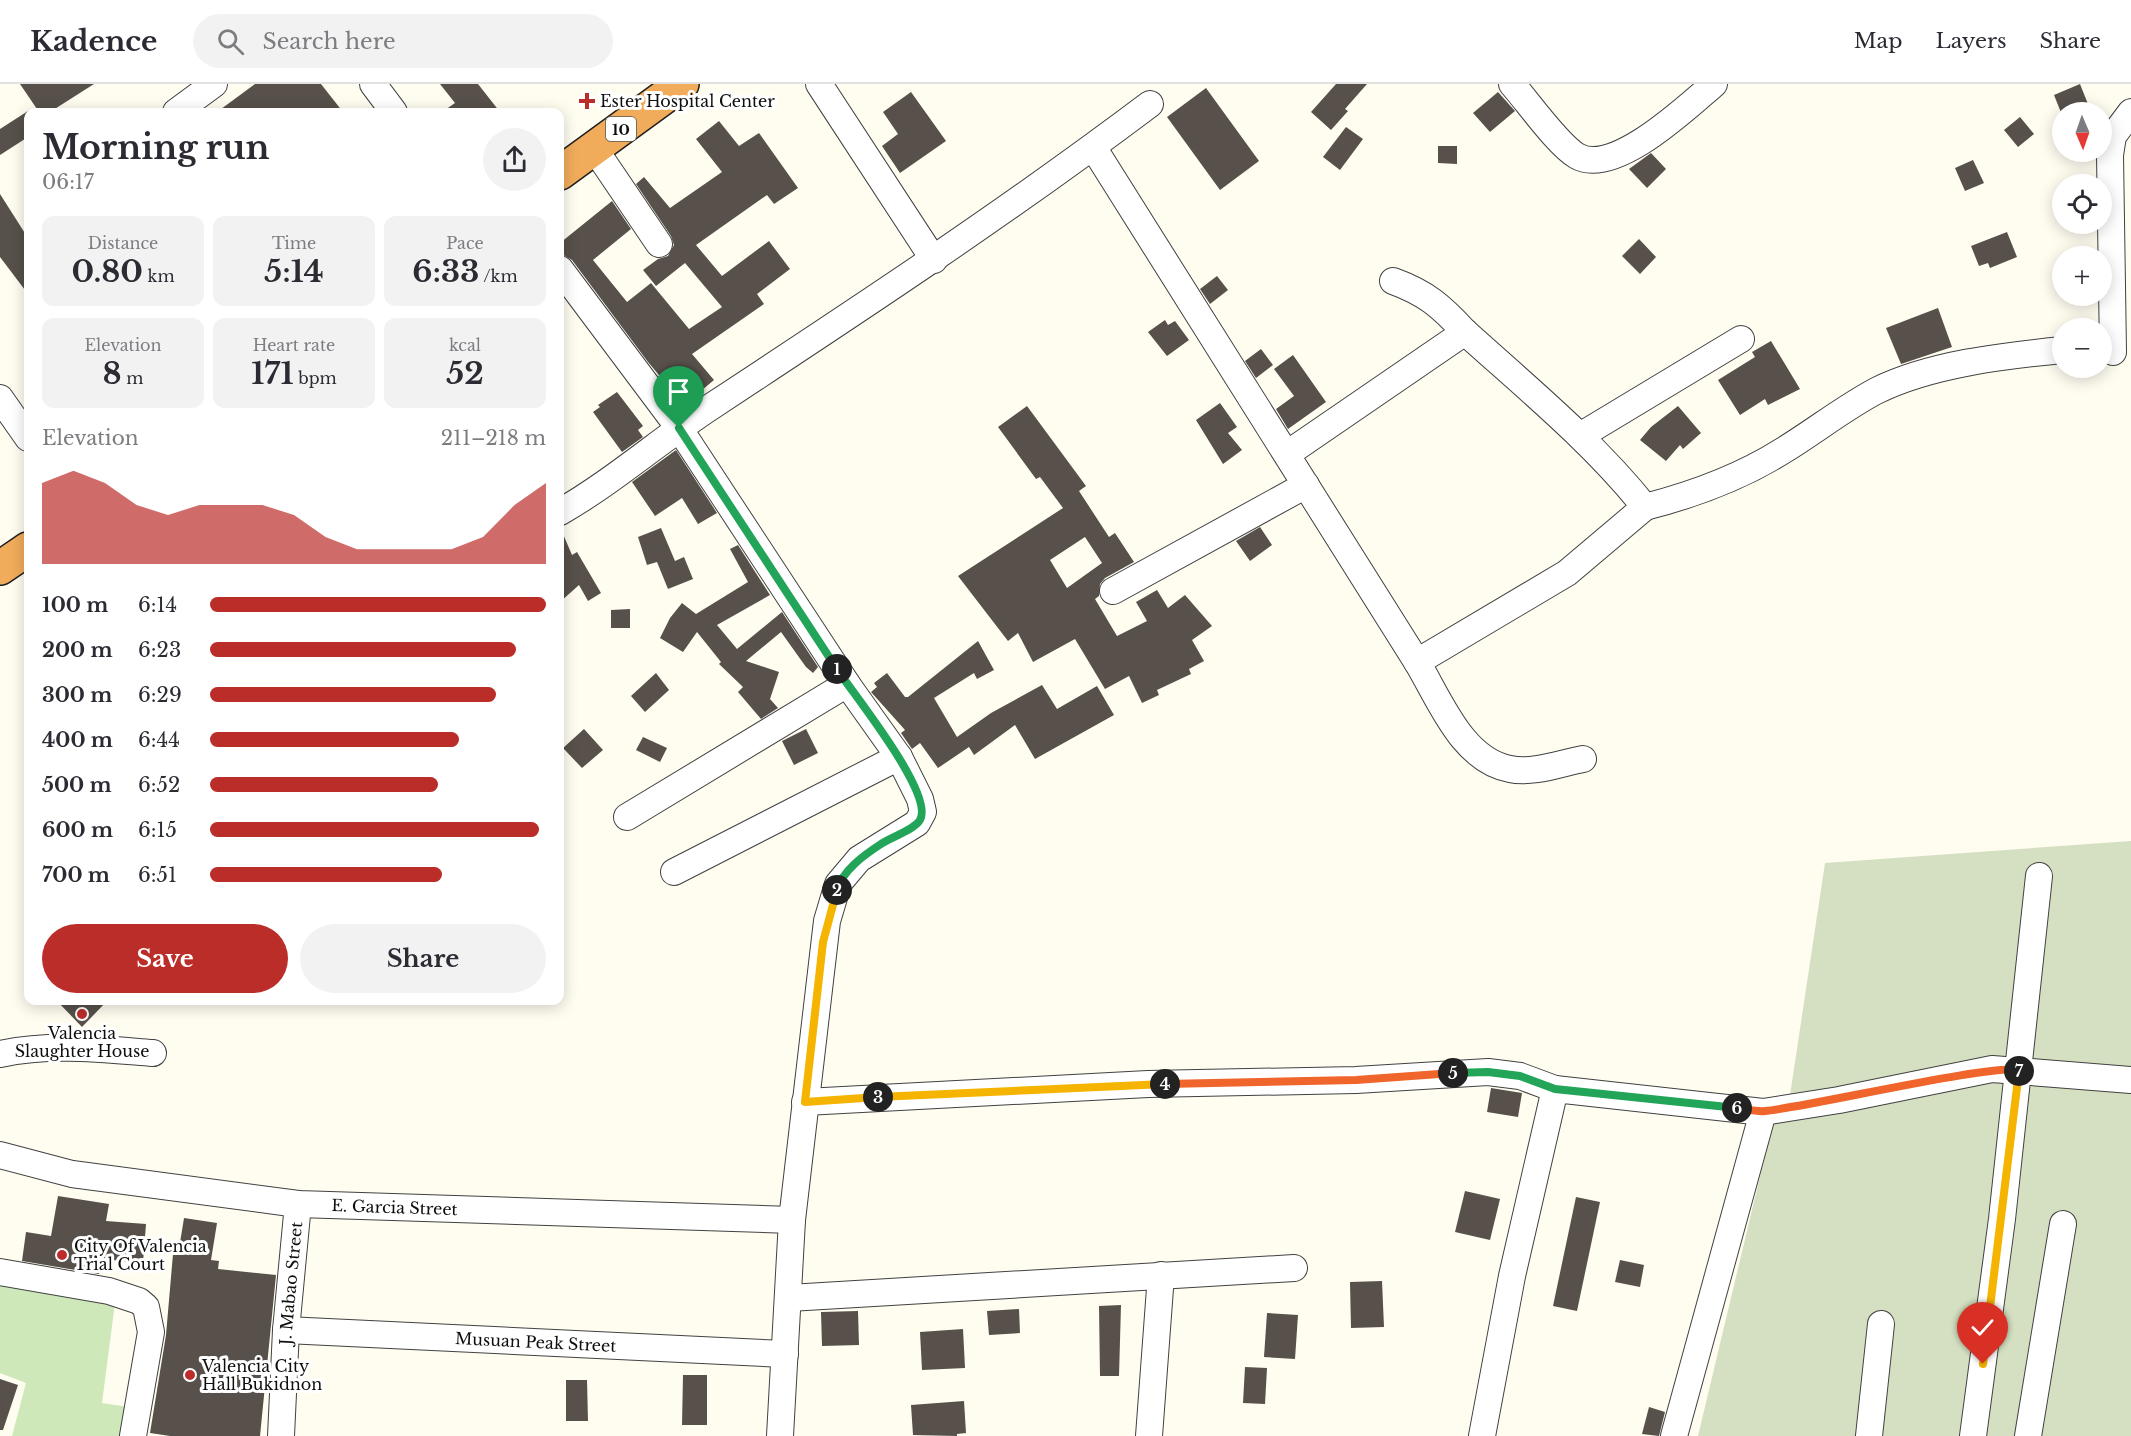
<!DOCTYPE html>
<meta charset="utf-8">
<style>
body{margin:0;font-family:"Libre Baskerville",serif;background:#f2f2f3;color:#2b2b33;height:100vh;display:flex;flex-direction:column;font-size:22px;white-space:nowrap}
*{box-sizing:border-box;margin:0}
p{font-size:20px;color:#7c7c81}
.icon{flex:none;width:33px;height:33px;fill:none;stroke:currentColor;stroke-width:2;stroke-linecap:round;stroke-linejoin:round}
.map{position:relative;flex:1;overflow:hidden}
.panel{position:absolute;left:24px;top:24px;width:540px;height:897px;display:flex;flex-direction:column;background:#fff;border-radius:12px;box-shadow:0 3px 15px #0003}
.panel>*{flex:none}
.needle{width:39px;rotate:178deg}
.controls{position:absolute;left:2052px;top:18px;display:grid;gap:12px}
.controls a{display:grid;place-items:center;width:60px;height:60px;border-radius:50%;background:#fff;box-shadow:0 3px 15px #0003;font-size:30px}
.pin{position:absolute;display:grid;place-items:center;width:51px;height:51px;color:#fff;margin:-62px -26px;border-radius:50% 50% 50% 0;rotate:-45deg;box-shadow:0 0 6px #0007}
.pin .icon{rotate:45deg}
.km{position:absolute;width:30px;height:30px;margin:-15px;border-radius:50%;background:#222;color:#fff;font-size:16px;line-height:30px;text-align:center}
.round{display:grid;place-items:center;flex:none;width:63px;height:63px;border-radius:32px;background:#f2f2f3}
.headline{display:flex;align-items:center;justify-content:space-between;height:102px;padding:0 18px}
h1{font-size:33px;font-weight:700;line-height:45px}
.metrics{display:grid;grid-template-columns:repeat(3,1fr);gap:9px;height:102px;padding:6px 18px}
.metrics div{display:grid;align-content:center;border-radius:12px;background:#f2f2f3;text-align:center}
.metrics b{font-size:30px;font-weight:700}
.metrics small{font-size:16px;font-weight:400}
.metrics p{font-size:16px}
.chart{height:168px;padding:12px 18px}
.chart p{display:flex;justify-content:space-between}
.chart svg{width:100%;height:108px;margin-top:6px;fill:#bb2d29;opacity:.7}
.action{display:flex;gap:12px;margin-top:auto;padding:12px 18px}
.action a{flex:1;height:69px;border-radius:36px;background:#bb2d29;color:#fff;font-size:24px;font-weight:700;line-height:69px;text-align:center}
.action a+a{background:#f2f2f3;color:#2b2b33}
ul{padding:0 18px;list-style:none;font-size:20px}
li{display:grid;grid-template-columns:96px 72px 1fr;align-items:center;height:45px}
li i{height:15px;border-radius:8px;background:#bb2d29}
header{display:flex;align-items:center;gap:36px;box-sizing:border-box;height:84px;padding:0 30px;background:#fff;border-bottom:2px solid #e1e1e2}
header strong{font-size:28px}
nav{display:flex;gap:33px;margin-inline-start:auto;font-size:21px}
.search{width:420px;height:54px;background:#f2f2f3;display:flex;align-items:center;gap:15px;box-sizing:border-box;padding:0 21px;border-radius:33px;color:#7c7c81;font-size:22px}
.map>svg:first-child{display:block}
</style>
<header>
<strong>Kadence</strong>
<div class="search"><svg class="icon" aria-label="search" viewBox="0 0 24 24"><circle cx="10" cy="10" r="6"/><path d="M15 15l6 6"/></svg>Search here</div>
<nav><a>Map</a><a>Layers</a><a>Share</a></nav>
</header>
<div class="map">
<svg width="2131" height="1352" viewBox="0 0 2131 1352">
<rect width="100%" height="100%" fill="#fffdf0"/>
<polygon fill="#cee8ba" points="0,1194 115,1219 102,1319 129,1323 127,1352 12,1352 26,1299 0,1289"/>
<polygon fill="#d4e0c1" points="2131,757 2131,1352 1698,1352 1773,1038 1789,1018 1825,779"/>
<g fill="#57504b" fill-rule="evenodd">
<polygon points="20,0 94,0 50,28 39,28"/>
<polygon points="255,0 321,0 343,28 217,28"/>
<polygon points="440,0 478,0 500,28 442,28 455,19"/>
<polygon points="1336,0 1367,0 1345,25 1348,27 1331,46 1311,28"/>
<polygon points="2080,0 2088,20 2062,31 2054,11"/>
<polygon points="1206,4 1259,77 1220,106 1167,33"/>
<polygon points="911,8 946,57 900,89 882,62 898,50 883,28"/>
<polygon points="1498,8 1515,27 1490,48 1473,29"/>
<polygon points="28,27 28,53 0,71 0,45"/>
<polygon points="2020,33 2034,50 2018,63 2004,46"/>
<polygon points="719,37 739,62 759,49 798,104 774,120 767,111 696,161 722,192 769,157 790,185 757,210 764,220 692,270 714,296 684,321 648,278 572,176 560,169 560,159 612,117 631,145 593,176 627,218 651,199 689,245 722,223 685,179 656,202 643,186 658,175 668,172 674,161 671,152 636,100 644,93 670,124 722,88 696,55"/>
<polygon points="1346,43 1363,55 1340,86 1323,73"/>
<polygon points="1438,62 1457,62 1457,80 1438,79"/>
<polygon points="1651,69 1666,85 1647,104 1629,85"/>
<polygon points="1973,76 1984,99 1965,107 1955,84"/>
<polygon points="0,110 28,154 28,210 0,173"/>
<polygon points="2007,148 2017,173 1990,184 1988,179 1979,182 1971,162"/>
<polygon points="1639,155 1656,173 1640,190 1622,172"/>
<polygon points="1217,192 1228,206 1210,220 1200,205"/>
<polygon points="1938,224 1952,263 1901,280 1886,244"/>
<polygon points="1165,236 1168,241 1175,237 1189,256 1167,272 1148,248"/>
<polygon points="1771,257 1800,305 1768,321 1765,315 1740,331 1718,296 1755,273 1752,268"/>
<polygon points="1261,265 1273,281 1256,294 1245,277"/>
<polygon points="1293,271 1326,318 1288,345 1276,325 1294,312 1274,285"/>
<polygon points="617,308 643,342 638,346 643,353 622,368 593,328 600,323 598,321"/>
<polygon points="1220,319 1237,343 1228,349 1242,366 1223,380 1196,336"/>
<path d="M1027 322 1086 402 1079 407 1109 453 1115 449 1134 478 1105 494 1100 500 1099 512 1095 515 1117 552 1147 537 1136 518 1157 506 1168 524 1185 511 1212 542 1192 556 1204 577 1189 585 1191 590 1157 606 1159 611 1142 619 1129 592 1105 605 1075 555 1033 578 1018 549 1008 557 958 492 1063 424 1040 393 1036 395 998 343ZM1085 453 1102 479 1067 504 1050 476Z"/>
<polygon points="1678,322 1701,349 1683,365 1680,361 1666,377 1640,356 1651,343"/>
<polygon points="676,366 717,429 698,440 682,414 655,432 632,398"/>
<polygon points="560,443 572,471 577,468 601,509 588,517 579,501 560,518"/>
<polygon points="1260,443 1272,461 1250,477 1236,457"/>
<polygon points="661,444 675,477 684,473 693,495 668,505 657,478 647,481 638,453"/>
<polygon points="738,461 770,511 717,541 737,565 782,528 818,583 813,589 806,583 781,548 746,577 779,588 770,615 778,624 761,635 738,608 743,603 719,580 721,578 697,548 683,568 660,554 670,534 682,519 696,530 748,498 730,465"/>
<polygon points="630,525 630,544 611,544 611,526"/>
<polygon points="978,557 994,586 977,595 974,589 934,614 957,653 991,629 1042,601 1057,625 1097,602 1114,631 1035,675 1015,641 974,671 969,663 938,684 920,659 912,665 901,649 905,646 871,608 877,603 874,599 887,589 905,613 908,613"/>
<polygon points="656,589 669,606 645,628 631,612"/>
<polygon points="584,645 603,666 582,684 563,664"/>
<polygon points="806,645 818,669 794,681 782,657"/>
<polygon points="643,653 667,664 660,678 636,666"/>
<polygon points="56,916 108,916 82,943"/>
<polygon points="1491,1004 1522,1009 1518,1033 1487,1028"/>
<polygon points="1465,1107 1500,1115 1490,1156 1455,1148"/>
<polygon points="58,1112 109,1120 106,1137 146,1140 143,1179 101,1175 99,1190 22,1177 26,1148 51,1152"/>
<polygon points="1576,1113 1600,1118 1577,1227 1553,1222"/>
<polygon points="184,1134 217,1139 211,1176 219,1177 218,1185 276,1191 260,1352 170,1352 150,1349 166,1251 173,1170 178,1171"/>
<polygon points="1620,1176 1644,1181 1640,1203 1615,1198"/>
<polygon points="1382,1197 1384,1243 1351,1244 1350,1198"/>
<polygon points="1121,1221 1119,1292 1100,1292 1099,1222"/>
<polygon points="1019,1225 1020,1249 989,1251 987,1227"/>
<polygon points="858,1227 859,1261 822,1262 821,1228"/>
<polygon points="1267,1229 1298,1231 1295,1275 1264,1273"/>
<polygon points="963,1245 965,1284 922,1286 920,1248"/>
<polygon points="1245,1283 1267,1284 1265,1320 1243,1319"/>
<polygon points="683,1291 707,1291 707,1341 682,1341"/>
<polygon points="0,1295 18,1301 3,1346 0,1346"/>
<polygon points="566,1296 587,1296 588,1337 566,1337"/>
<polygon points="964,1317 966,1349 957,1350 957,1352 913,1351 911,1321"/>
<polygon points="1649,1323 1665,1328 1659,1352 1642,1350"/>
</g>
<g fill="none" stroke-linecap="round" stroke-linejoin="round">
<g stroke="#414141" stroke-width="28">
<g id="minor">
<polyline points="373,0 394,28"/>
<polyline points="819,0 934,176"/>
<path d="M1512 0C1528 18 1558 61 1577 72 1614 93 1687 23 1714 0"/>
<polyline points="176,28 214,0"/>
<path d="M1093 63 1417 578C1440 616 1462 676 1510 685 1533 690 1561 679 1583 675"/>
<polyline points="594,64 659,160"/>
<polyline points="560,185 679,344 847,600 899,673 920,715 923,728 917,739 859,775 838,800 827,837 792,1136 780,1352"/>
<polyline points="2113,268 2110,71 2113,52 2131,28"/>
<polyline points="0,314 28,354"/>
<polyline points="1580,352 1741,255"/>
<path d="M1287 370 1465 248C1441 222 1426 209 1393 197"/>
<path d="M1645 423C1692 411 1743 392 1784 366 1815 347 1844 324 1876 307 1930 280 2003 272 2062 266"/>
<path d="M560 428C614 397 660 356 712 322 861 224 1008 127 1150 20"/>
<polyline points="1113,507 1306,401"/>
<path d="M1417 578 1567 489 1645 423C1593 358 1527 304 1465 248"/>
<polyline points="627,733 847,600"/>
<polyline points="674,788 899,673"/>
<path d="M0 970C51 959 101 965 153 969"/>
<polyline points="805,1018 1148,1000 1356,996 1488,988 1520,992 1555,1005"/>
<path id="s1" d="M0 1071 72 1090 298 1120 792 1136"/>
<polyline points="0,1188 109,1207 139,1217 146,1223 151,1248 133,1352"/>
<polyline points="789,1214 1294,1184"/>
<path id="s2" d="M286 1246 785 1270"/>
<path id="s3" d="M281 1352 286 1246 298 1120"/>
<polyline points="1149,1352 1161,1191"/>
<polyline points="1482,1352 1512,1192 1555,1005 1763,1028 1839,1016 1992,985 2131,996"/>
<polyline points="1674,1352 1763,1028"/>
<polyline points="1869,1352 1881,1240"/>
<polyline points="1973,1352 2002,1135 2039,792"/>
<polyline points="2028,1352 2063,1140"/>
</g>
</g>
<g stroke="#1f1f1f" stroke-width="36">
<g id="highway">
<polyline points="560,89 682,0"/>
<polyline points="0,484 28,465"/>
</g>
</g>
<use href="#minor" stroke="#fff" stroke-width="26"/>
<use href="#highway" stroke="#f1ac5b" stroke-width="33"/>
</g>
<g fill="none" stroke-linecap="round" stroke-linejoin="round">
<g stroke="#fff" stroke-width="12">
<polyline id="split-1" points="679,344 837,585"/>
</g>
<g stroke="#fff" stroke-width="12">
<path id="split-2" d="M837 806C843 786 864 771 881 760 891 753 914 746 920 736 935 710 853 610 837 585"/>
</g>
<g stroke="#fff" stroke-width="12">
<polyline id="split-3" points="837,806 823,858 805,1018 878,1013"/>
</g>
<g stroke="#fff" stroke-width="12">
<polyline id="split-4" points="878,1013 1165,1000"/>
</g>
<g stroke="#fff" stroke-width="12">
<polyline id="split-5" points="1165,1000 1356,996 1453,989"/>
</g>
<g stroke="#fff" stroke-width="12">
<polyline id="split-6" points="1453,989 1488,988 1520,992 1555,1005 1737,1024"/>
</g>
<g stroke="#fff" stroke-width="12">
<path id="split-7" d="M1737 1024C1746 1025 1756 1028 1765 1027 1803 1024 2004 977 2019 987"/>
</g>
<g stroke="#fff" stroke-width="12">
<polyline id="split-8" points="1983,1280 2019,987"/>
</g>
<use href="#split-1" stroke="#22a559" stroke-width="8"/>
<use href="#split-2" stroke="#22a559" stroke-width="8"/>
<use href="#split-3" stroke="#f5b400" stroke-width="8"/>
<use href="#split-4" stroke="#f5b400" stroke-width="8"/>
<use href="#split-5" stroke="#f0652b" stroke-width="8"/>
<use href="#split-6" stroke="#22a559" stroke-width="8"/>
<use href="#split-7" stroke="#f0652b" stroke-width="8"/>
<use href="#split-8" stroke="#f5b400" stroke-width="8"/>
</g>
<g fill="#bb2d29" stroke="#fff" stroke-width="2">
<path d="M584 8h6v6h6v6h-6v6h-6v-6h-6v-6h6z"/>
<circle cx="82" cy="930" r="6"/>
<circle cx="62" cy="1171" r="6"/>
<circle cx="190" cy="1291" r="6"/>
</g>
<g text-anchor="middle" dominant-baseline="central" stroke-width="6" stroke-linejoin="round" paint-order="stroke">
<rect fill="#fff" stroke="#565656" stroke-width="1.5" x="606" y="33" width="30" height="24" rx="4.5"/>
<g font-size="15" font-weight="bold" fill="#0e0e0e">
<text x="621" y="45">10</text>
</g>
<g font-size="16" fill="#0e0e0e" stroke="#fff" text-anchor="start">
<text x="600" y="17">Ester Hospital Center</text>
<text x="82" y="949" text-anchor="middle">Valencia<tspan x="82" dy="18">Slaughter House</tspan></text>
<text x="74" y="1162">City Of Valencia<tspan x="74" dy="18">Trial Court</tspan></text>
<text x="202" y="1282">Valencia City<tspan x="202" dy="18">Hall Bukidnon</tspan></text>
</g>
<g font-size="16" fill="#0e0e0e" stroke="#fff">
<text stroke="none"><textPath href="#s1" startOffset="399">E. Garcia Street</textPath></text>
<text stroke="none"><textPath href="#s3" startOffset="153">J. Mabao Street</textPath></text>
<text stroke="none"><textPath href="#s2" startOffset="250">Musuan Peak Street</textPath></text>
</g>
</g>
</svg>
<div class="controls">
<a><svg class="needle" viewBox="-14 -14 28 28"><path d="M0-13l5 13h-10z" fill="#e53935"/><path d="M0 13l5-13h-10z" fill="#7c7c81"/></svg></a>
<a><svg class="icon" aria-label="locate" viewBox="0 0 24 24"><circle cx="12" cy="12" r="6"/><path d="M12 2v4M12 18v4M2 12h4M18 12h4"/></svg></a>
<a>+</a>
<a>−</a>
</div>
<div class="pin" style="left:679px;top:344px;background:#1e9e55"><svg class="icon" aria-label="arrive" viewBox="0 0 24 24"><path d="M6 21V4h12l-3 4 3 4H6"/></svg></div>
<div class="pin" style="left:1983px;top:1280px;background:#d93025"><svg class="icon" aria-label="check" viewBox="0 0 24 24"><path d="M5 12l5 5 9-10"/></svg></div>
<b class="km" style="left:837px;top:585px">1</b>
<b class="km" style="left:837px;top:806px">2</b>
<b class="km" style="left:878px;top:1013px">3</b>
<b class="km" style="left:1165px;top:1000px">4</b>
<b class="km" style="left:1453px;top:989px">5</b>
<b class="km" style="left:1737px;top:1024px">6</b>
<b class="km" style="left:2019px;top:987px">7</b>
<section class="panel">
<div class="headline"><div><h1>Morning run</h1><p>06:17</p></div><a class="round"><svg class="icon" aria-label="share" viewBox="0 0 24 24"><path d="M12 15V3M7 8l5-5 5 5M5 13v7h14v-7"/></svg></a></div>
<div class="metrics">
<div><p>Distance</p><b>0.80<small> km</small></b></div>
<div><p>Time</p><b>5:14</b></div>
<div><p>Pace</p><b>6:33<small> /km</small></b></div>
</div>
<div class="metrics">
<div><p>Elevation</p><b>8<small> m</small></b></div>
<div><p>Heart rate</p><b>171<small> bpm</small></b></div>
<div><p>kcal</p><b>52</b></div>
</div>
<div class="chart"><p><span>Elevation</span>211–218 m</p>
<svg viewBox="0 0 160 44" preserveAspectRatio="none"><path d="M0 44V11L10 6L20 11L30 20L40 24L50 20L60 20L70 20L80 24L90 33L100 38L110 38L120 38L130 38L140 33L150 20L160 11V44z"/></svg>
</div>
<ul>
<li><b>100 m</b>6:14<i style="width:100%"></i></li>
<li><b>200 m</b>6:23<i style="width:91%"></i></li>
<li><b>300 m</b>6:29<i style="width:85%"></i></li>
<li><b>400 m</b>6:44<i style="width:74%"></i></li>
<li><b>500 m</b>6:52<i style="width:68%"></i></li>
<li><b>600 m</b>6:15<i style="width:98%"></i></li>
<li><b>700 m</b>6:51<i style="width:69%"></i></li>
</ul>
<div class="action"><a>Save</a><a>Share</a></div>
</section>
</div>
